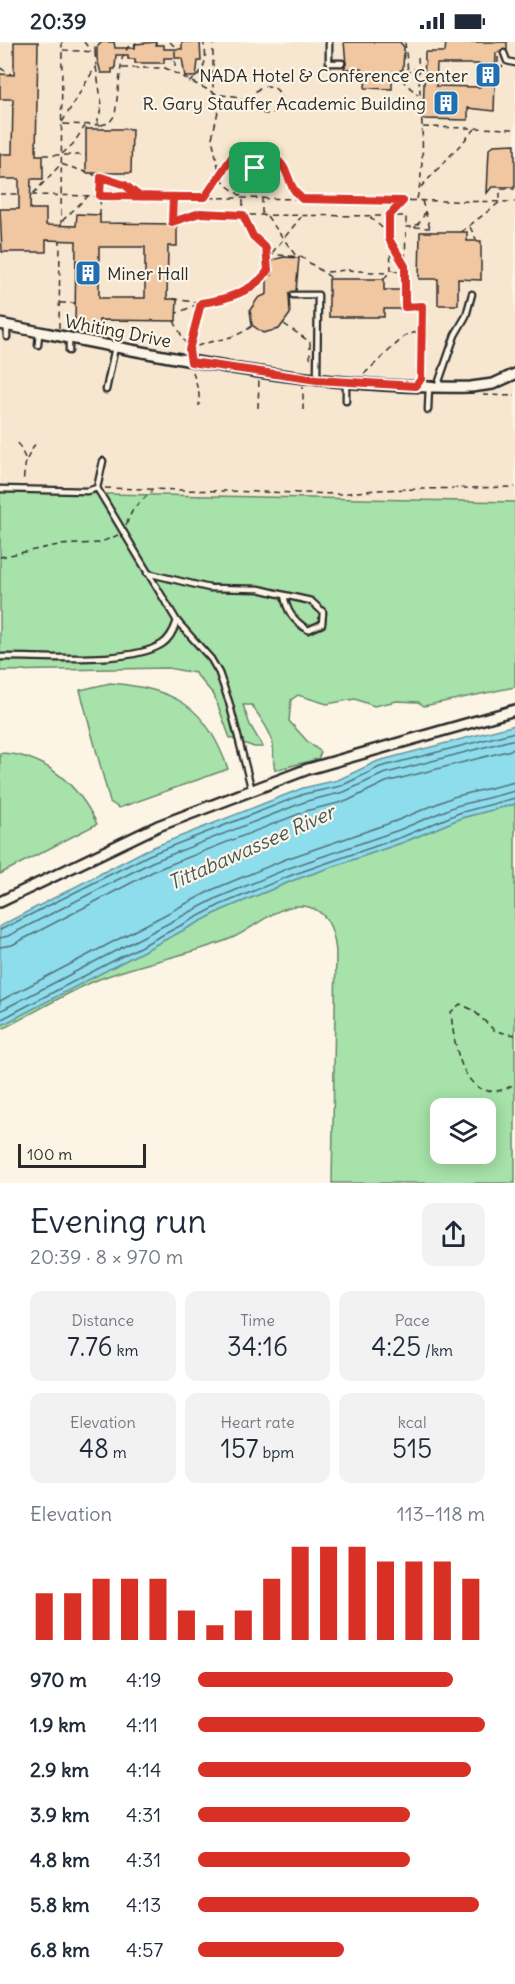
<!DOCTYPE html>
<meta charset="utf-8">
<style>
body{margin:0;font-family:Delius,sans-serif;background:#f2f2f3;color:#1f2937;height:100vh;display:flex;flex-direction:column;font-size:22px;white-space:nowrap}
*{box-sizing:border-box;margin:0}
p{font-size:20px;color:#747a83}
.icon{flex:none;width:33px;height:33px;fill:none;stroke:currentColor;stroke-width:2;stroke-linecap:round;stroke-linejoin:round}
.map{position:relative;height:1141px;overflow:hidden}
.drawer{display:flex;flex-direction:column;background:#fff;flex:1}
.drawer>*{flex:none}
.fabs{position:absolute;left:430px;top:1056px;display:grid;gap:12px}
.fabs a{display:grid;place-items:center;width:66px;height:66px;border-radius:12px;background:#fff;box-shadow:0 3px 15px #0003;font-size:30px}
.scale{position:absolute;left:18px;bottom:15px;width:128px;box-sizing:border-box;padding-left:6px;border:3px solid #2b2b2b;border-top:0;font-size:16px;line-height:21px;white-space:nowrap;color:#2b2b2b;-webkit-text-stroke:4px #fcf5e5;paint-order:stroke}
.pin{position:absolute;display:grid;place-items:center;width:51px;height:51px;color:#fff;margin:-26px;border-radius:12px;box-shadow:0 3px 9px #0006}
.round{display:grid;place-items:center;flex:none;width:63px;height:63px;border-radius:12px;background:#f2f2f3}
.overview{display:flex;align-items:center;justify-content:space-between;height:102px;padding:0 30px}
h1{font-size:33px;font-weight:600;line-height:45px}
.figures{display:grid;grid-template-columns:repeat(3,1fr);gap:9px;height:102px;padding:6px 30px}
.figures div{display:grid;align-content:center;border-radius:12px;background:#f2f2f3;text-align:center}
.figures b{font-size:26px;font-weight:600}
.figures small{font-size:16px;font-weight:400}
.figures p{font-size:16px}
.chart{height:168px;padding:12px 30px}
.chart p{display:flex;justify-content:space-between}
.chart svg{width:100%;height:108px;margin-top:6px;stroke:#d93025;stroke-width:6}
ul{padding:0 30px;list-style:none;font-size:20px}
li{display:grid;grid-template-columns:96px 72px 1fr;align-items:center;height:45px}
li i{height:15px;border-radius:8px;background:#d93025}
.status{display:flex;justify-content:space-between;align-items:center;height:42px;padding:0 30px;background:#fff;direction:ltr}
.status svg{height:16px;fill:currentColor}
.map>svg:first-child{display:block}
</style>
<div class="status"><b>20:39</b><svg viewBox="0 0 49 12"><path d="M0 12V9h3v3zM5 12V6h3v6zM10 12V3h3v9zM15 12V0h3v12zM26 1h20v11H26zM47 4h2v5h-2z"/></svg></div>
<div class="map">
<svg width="515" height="1141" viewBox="0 0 515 1141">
<rect width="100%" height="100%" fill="#fcf5e5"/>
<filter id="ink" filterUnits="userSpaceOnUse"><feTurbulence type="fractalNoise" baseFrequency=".0167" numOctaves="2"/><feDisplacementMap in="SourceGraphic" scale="12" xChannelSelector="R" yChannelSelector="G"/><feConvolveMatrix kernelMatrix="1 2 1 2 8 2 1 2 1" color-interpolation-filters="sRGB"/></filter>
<g filter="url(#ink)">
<polygon fill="#f8e7d0" points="0,0 515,0 515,460 0,450"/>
<g fill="#a6e2a9" stroke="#68866a" stroke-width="1.5" fill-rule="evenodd">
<path d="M0 450 515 460V645L424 664 418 660 397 659 374 664 355 657 327 662 298 653 291 658 289 679 308 700 321 710 318 717 275 728C272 717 275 708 272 698 269 686 259 675 252 663H243L250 683 263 705H254L230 696 214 653 195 631 168 626 0 629Z"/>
<path d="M110 641C175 647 206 663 228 727L119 766 110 760 80 648Z"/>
<path d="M0 711C45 712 79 744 97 782L0 832Z"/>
<path d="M515 762V1141H332L336 910C334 889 328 866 302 864 278 862 253 887 232 896 189 914 141 920 97 938 64 952 32 972 0 988V984L222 868 294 838 404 800 461 776ZM441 1066H486V1112H441Z"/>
</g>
<polygon fill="#8edded" stroke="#66969f" stroke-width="1.5" points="515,683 515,762 461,776 404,800 294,838 222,868 0,984 0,884 146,808 303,746 338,738 378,719"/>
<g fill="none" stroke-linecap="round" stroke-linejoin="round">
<g stroke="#537279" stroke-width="1.5">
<polyline points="0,888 149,813 304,752 341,744 380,725 515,690"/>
<polyline points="0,896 8,894 152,820 307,759 344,750 383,732 515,697"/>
<polyline points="0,905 12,903 156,828 309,768 347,759 386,740 515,707"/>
<polyline points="0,959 214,847 286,817 396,779 453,755 515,740"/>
<polyline points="0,969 217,856 289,826 399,788 456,764 515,749"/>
<polyline points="0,978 220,863 292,833 402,795 459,771 515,756"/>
</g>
</g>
<g fill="#f0c7a0" stroke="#2b2b2b" stroke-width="1.5" fill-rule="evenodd">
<path d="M14 0H38L36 113H43V137H31L30 167H46V183L76 184 77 172 100 173V181L177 182V204H168L167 257H177L176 279 99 278 98 285 75 284 76 199 46 198V210H2L0 167H19V137H0V112H12L13 57H0V32L14 33ZM99 205H145V256H99Z"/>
<polygon points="102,0 114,0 115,6 135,6 135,2 156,0 156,3 164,3 164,7 182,7 182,0 200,0 201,19 198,19 196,35 185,35 182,16 164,16 164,21 135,21 135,17 128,17 128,13 116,13 115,27 112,27 112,31 101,31 97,17 97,5"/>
<polygon points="344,0 400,0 404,5 403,27 392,33 392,47 365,46 366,32 361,27 344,27 346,22"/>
<path d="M446 0H507V8L496 11 494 69 468 66V78L423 77 425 10H445ZM437 22H480V45L436 44Z"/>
<polygon points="86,87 132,87 131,131 86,131"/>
<polygon points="515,102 515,145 492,145 487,151 489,107 494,103"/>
<polygon points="420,190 467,190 467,199 481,199 481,238 458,237 458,263 438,263 438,237 419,237"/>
<polygon points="284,215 299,216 296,249 289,252 290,272 279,287 263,291 252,283 250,268 258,256 267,252 267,233 272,233 272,218"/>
<polygon points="329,237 384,237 384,248 404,248 404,267 384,267 384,275 329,275"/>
</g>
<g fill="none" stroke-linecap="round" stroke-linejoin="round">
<g stroke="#2b2b2b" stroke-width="9">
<g id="lane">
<polyline points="329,0 329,21 342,21"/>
<polyline points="504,11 507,19 515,21"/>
<polyline points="293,253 318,253 317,338"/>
<polyline points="7,295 7,283"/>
<polyline points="38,303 39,290"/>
<polyline points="69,309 69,297"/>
<polyline points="437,345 455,293 466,274 472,252"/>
<polyline points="106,348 115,305"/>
<polyline points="346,359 346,341"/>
<polyline points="428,368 429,344"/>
<polyline points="97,446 177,579 211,617 219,631 229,660 252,749"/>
<polyline points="0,447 87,449 97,446 103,419"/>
<path d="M147 531 209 546 259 547 284 553C287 570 293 578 308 588L322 582 323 570 311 559 284 553"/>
<path d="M0 615C40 614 129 623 162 602 170 597 174 588 177 579"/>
</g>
</g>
<g stroke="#2b2b2b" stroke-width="14">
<g id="street">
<path d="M0 282C156 313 311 348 471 345L493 342 515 332"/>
<polyline points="0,860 158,784 308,727 515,668"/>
</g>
</g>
<g stroke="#2b2b2b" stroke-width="1.5" stroke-dasharray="6 4.5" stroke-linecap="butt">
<polyline points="84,0 91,9"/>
<polyline points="170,0 175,5 175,29"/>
<polyline points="405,0 408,30"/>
<polyline points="134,6 136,0"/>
<polyline points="63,8 95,10 95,0"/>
<polyline points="95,10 96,24 61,82 101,83 101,87"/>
<polyline points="498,15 498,21 503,25"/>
<polyline points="96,25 102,63 97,82"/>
<polyline points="0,26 11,32"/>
<polyline points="122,26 165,26 198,43 219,53 235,54 255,65"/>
<polyline points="397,29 404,34 404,40 418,53"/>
<polyline points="405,33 413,27 419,27"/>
<path d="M189 40C204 32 209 16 203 0"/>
<circle cx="267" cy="58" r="14"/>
<polyline points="101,83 109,81 115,73 122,17 128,5 134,2"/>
<polyline points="423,85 515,87"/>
<polyline points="62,112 73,102 85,84"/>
<polyline points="43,113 86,113"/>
<polyline points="252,122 255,110"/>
<circle cx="251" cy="126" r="4"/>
<polyline points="421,145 475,87"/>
<polyline points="501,147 515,147"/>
<polyline points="0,152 19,152"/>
<polyline points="33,152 61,122 125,143 139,154"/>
<polyline points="31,153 515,160"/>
<polyline points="206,154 220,133 212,96 219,65 213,50 213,0"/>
<path d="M241 154 226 143 220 133 232 115C252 107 276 109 288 129 293 138 292 148 300 155"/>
<path d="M417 157C428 110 419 59 418 11"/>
<polyline points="243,158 243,173 389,174 402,159"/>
<polyline points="422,159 431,190"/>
<polyline points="262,172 262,150 271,134 272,115"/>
<polyline points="100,173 101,135 104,131"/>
<polyline points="267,174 296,214"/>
<polyline points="370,175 389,192"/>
<polyline points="62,179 88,154"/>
<path d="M172 180 200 171 243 173C246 180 249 189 254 194 258 199 264 201 267 207 280 244 227 258 201 261L189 310"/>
<polyline points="172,182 173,156"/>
<polyline points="61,184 62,0"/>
<polyline points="414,185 430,186"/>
<polyline points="470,185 477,199"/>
<polyline points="461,190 500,160 500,145"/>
<polyline points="389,198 405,224"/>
<polyline points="272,211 301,175"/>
<polyline points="268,212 301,215 333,237"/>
<polyline points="392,228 404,232"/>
<polyline points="327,230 347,228 385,231"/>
<polyline points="384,237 391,228 389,174 406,174 406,184"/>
<polyline points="173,257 201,261 177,271"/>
<path d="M404 259 406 185C417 186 423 179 425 168"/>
<polyline points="405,259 405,265 422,264 421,336"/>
<polyline points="60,261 75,261"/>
<path d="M174 279 189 308C210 296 234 300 253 283"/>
<polyline points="284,282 310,300 310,319"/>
<polyline points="59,286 60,199"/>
<polyline points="193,330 199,352 199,364"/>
<polyline points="364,332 406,293 421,289"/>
<polyline points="483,353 515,354"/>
<polyline points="258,366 259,338"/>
<polyline points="303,368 303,345"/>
<polyline points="18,401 26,418 23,440"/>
<polyline points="27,417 35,402"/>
<polyline points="105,446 340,452 375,448 515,445"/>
<polyline points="126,483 133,467 152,449"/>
<polyline points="0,515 58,503 99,501 118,493"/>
<path d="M515 993 495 989 473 968 460 962 451 970C454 1005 464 1071 515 1042"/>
</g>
<use href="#lane" stroke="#fcf5e5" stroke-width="4.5"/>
<use href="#street" stroke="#fcf5e5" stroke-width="9"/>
</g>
</g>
<g fill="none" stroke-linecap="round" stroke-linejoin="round" filter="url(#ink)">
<g stroke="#fff" stroke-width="12">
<path id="route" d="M255 126 252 123 255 110 232 115 205 155C170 155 135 154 100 154L101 135 125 143 139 154 173 155 172 180 200 171 243 173 253 194 266 206 268 228C255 249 225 258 201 261L189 308 191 320 317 338 416 344 421 337 422 264 405 265V224L389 197V174L403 159 302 157C280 138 297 118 255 110L252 123 247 127 251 130 255 126"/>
</g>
<use href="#route" stroke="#d93025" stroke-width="8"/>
</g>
<defs>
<g id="building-square" transform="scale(1.35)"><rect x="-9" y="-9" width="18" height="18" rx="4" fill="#1f6fb2" stroke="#fcf5e5"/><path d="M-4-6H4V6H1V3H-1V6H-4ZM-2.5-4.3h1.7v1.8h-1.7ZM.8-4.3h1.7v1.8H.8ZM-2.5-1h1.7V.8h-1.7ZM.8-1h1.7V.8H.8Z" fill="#fff"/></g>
</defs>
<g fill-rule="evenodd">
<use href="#building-square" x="488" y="33"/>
<use href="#building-square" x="446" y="61"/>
<use href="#building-square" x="88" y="231"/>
</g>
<g text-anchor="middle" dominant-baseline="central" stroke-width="4.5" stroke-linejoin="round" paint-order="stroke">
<g font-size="18" fill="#2b2b2b" stroke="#fcf5e5" text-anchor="end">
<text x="468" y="33">NADA Hotel &amp; Conference Center</text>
<text x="426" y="61">R. Gary Stauffer Academic Building</text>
<text x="107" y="231" text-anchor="start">Miner Hall</text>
</g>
<g font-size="18" fill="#2b2b2b" stroke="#fcf5e5">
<text transform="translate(118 289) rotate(11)">Whiting Drive</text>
</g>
<g font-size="20" font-style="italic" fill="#44585c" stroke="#fcf5e5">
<text transform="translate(251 805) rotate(-24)">Tittabawassee River</text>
</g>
</g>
</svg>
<div class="fabs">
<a><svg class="icon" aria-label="layers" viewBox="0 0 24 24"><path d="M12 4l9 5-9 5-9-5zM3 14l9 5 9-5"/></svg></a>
</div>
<div class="scale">100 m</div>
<div class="pin" style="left:255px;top:126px;background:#1e9e55"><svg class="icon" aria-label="arrive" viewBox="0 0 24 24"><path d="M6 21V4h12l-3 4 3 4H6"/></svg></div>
</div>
<section class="drawer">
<div class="overview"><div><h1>Evening run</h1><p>20:39 · 8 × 970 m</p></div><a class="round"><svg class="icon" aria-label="share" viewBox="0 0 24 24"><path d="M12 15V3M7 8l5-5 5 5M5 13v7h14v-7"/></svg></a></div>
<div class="figures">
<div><p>Distance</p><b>7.76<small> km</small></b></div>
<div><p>Time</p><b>34:16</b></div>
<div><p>Pace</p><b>4:25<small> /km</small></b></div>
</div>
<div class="figures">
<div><p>Elevation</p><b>48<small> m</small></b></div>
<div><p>Heart rate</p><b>157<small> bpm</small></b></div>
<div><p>kcal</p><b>515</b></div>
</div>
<div class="chart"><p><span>Elevation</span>113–118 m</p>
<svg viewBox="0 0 160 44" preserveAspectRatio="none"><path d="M5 44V25M15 44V25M25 44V19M35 44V19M45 44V19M55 44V32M65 44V38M75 44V32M85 44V19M95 44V6M105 44V6M115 44V6M125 44V12M135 44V12M145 44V12M155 44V19"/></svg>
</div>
<ul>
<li><b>970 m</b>4:19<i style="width:89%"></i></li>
<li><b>1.9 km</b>4:11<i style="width:100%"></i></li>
<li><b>2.9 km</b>4:14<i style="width:95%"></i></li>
<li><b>3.9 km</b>4:31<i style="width:74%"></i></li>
<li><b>4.8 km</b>4:31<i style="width:74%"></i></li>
<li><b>5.8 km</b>4:13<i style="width:98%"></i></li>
<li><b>6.8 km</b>4:57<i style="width:51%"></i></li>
</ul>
</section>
